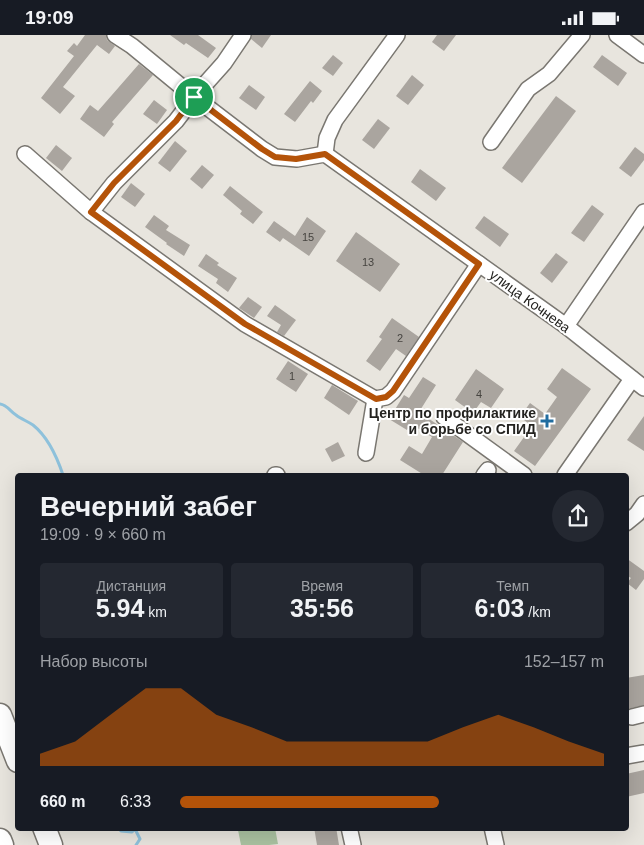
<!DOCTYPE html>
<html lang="ru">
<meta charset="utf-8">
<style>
body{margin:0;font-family:Helvetica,sans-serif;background:#242831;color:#f1f3f6;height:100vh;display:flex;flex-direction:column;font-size:19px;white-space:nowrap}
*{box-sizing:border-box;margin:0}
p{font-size:16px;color:#9ea1a6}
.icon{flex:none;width:28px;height:28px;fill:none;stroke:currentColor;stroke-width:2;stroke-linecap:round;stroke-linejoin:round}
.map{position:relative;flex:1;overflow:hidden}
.details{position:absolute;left:15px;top:438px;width:614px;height:358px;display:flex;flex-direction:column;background:#171b24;border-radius:5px;box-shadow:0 5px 20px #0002}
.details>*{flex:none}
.pin{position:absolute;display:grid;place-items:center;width:42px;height:42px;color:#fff;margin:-21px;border:2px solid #fff;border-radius:50%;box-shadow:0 1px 5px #0007}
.round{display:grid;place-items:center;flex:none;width:52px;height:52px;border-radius:26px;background:#242831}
.headline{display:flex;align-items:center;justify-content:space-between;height:85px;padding:0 25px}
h1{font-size:28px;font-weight:600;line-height:38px}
.metrics{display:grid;grid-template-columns:repeat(3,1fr);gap:8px;height:85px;padding:5px 25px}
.metrics div{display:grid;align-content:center;border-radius:5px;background:#242831;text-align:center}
.metrics b{font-size:25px;font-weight:600}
.metrics small{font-size:14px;font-weight:400}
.metrics p{font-size:14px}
.chart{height:140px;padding:10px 25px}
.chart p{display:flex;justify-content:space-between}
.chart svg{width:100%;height:90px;margin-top:5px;fill:#b45309;opacity:.7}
ul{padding:0 25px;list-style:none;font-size:16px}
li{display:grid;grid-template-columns:80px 60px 1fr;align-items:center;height:38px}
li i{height:12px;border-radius:6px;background:#b45309}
.status{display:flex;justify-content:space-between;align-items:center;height:35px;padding:0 25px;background:#171b24;direction:ltr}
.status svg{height:14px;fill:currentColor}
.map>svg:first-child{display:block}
</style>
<div class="status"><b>19:09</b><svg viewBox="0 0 49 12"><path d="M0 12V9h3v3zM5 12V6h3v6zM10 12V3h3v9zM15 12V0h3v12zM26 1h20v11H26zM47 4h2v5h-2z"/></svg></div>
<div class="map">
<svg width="644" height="810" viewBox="0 0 644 810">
<rect width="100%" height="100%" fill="#e8e5de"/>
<polygon fill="#aac2a1" points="256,793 275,793 278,809 269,810 241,810 238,795"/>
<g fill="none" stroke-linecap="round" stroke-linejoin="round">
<g stroke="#8ec1db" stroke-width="3">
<path d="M0 369C7 370 10 376 16 380 21 384 27 386 33 390 48 402 57 422 63 440"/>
<polyline points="117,792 121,796 132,797 135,794 140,804 136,810"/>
</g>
</g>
<g fill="#aaa59f">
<polygon points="85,0 106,0 107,5 115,11 109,19 97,10 63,52 75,61 60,79 41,63 74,21 67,16 74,8 77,11"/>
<polygon points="170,0 198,0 216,13 208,23 186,8 184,10"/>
<polygon points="252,0 271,0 262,13 251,4"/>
<polygon points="437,0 456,0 444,16 432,7"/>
<polygon points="333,20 343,28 333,41 322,33"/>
<polygon points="602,20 627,38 618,51 593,32"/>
<polygon points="139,29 153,40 112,87 114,89 104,102 80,84 90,70 98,76"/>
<polygon points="412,40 424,50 408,70 396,61"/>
<polygon points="310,46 322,56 313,68 311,66 295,87 284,79"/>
<polygon points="249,50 265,62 256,75 239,63"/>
<polygon points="556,61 576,76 522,148 502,133"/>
<polygon points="154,65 167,75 157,89 143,79"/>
<polygon points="378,84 390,93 374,114 362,105"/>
<polygon points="175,106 187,116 170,137 158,128"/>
<polygon points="56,110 72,123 62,136 46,123"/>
<polygon points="635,112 644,119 644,125 631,142 619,133"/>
<polygon points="202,130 214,140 202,154 190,144"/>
<polygon points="420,134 446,153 436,166 411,147"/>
<polygon points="131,148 145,159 135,172 121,162"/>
<polygon points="230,151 263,177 253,189 240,179 242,176 223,160"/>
<polygon points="592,170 604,179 584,207 571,198"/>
<polygon points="154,180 169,191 166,195 190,210 184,221 166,209 167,208 145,192"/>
<polygon points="484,181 509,199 500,212 475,193"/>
<polygon points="307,182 326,196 309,221 283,203 280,207 266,197 274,186 295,201"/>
<polygon points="356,197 400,229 380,257 336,226"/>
<polygon points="556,218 568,227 552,248 540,238"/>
<polygon points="206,219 219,228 217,230 237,243 228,257 216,248 218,244 198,231"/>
<polygon points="248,262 262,272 254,283 239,273"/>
<polygon points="275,270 296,285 284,301 277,297 281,290 267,281"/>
<polygon points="392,283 419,302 406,321 396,314 380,336 366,326 382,304 379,302"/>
<polygon points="288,326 308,339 296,357 276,344"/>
<polygon points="562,333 591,354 535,431 514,416 532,391 520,382 530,368 545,379 557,362 547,354"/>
<polygon points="476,334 504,354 491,373 481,367 473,378 455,365"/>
<polygon points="423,342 436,350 419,377 463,407 442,440 424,440 400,425 409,411 422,419 432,402 411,389 407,395 389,384 404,360 409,363"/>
<polygon points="332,350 358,366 349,380 324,363"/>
<polygon points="644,381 644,416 627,405"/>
<polygon points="338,407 345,421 332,427 325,414"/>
<polygon points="626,523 644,536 644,544 636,555 627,548 631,543 626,540"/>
<polygon points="644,640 644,670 627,674 626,643"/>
<polygon points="644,735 644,758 626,762 626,739"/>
<polygon points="314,792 336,792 339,810 317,810"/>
</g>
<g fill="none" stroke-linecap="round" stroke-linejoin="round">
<g stroke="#7a7771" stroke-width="18">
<g id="minor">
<polyline points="115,0 132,11 194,62 262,114 275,122 297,124 325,119 566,291 644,353"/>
<polyline points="617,0 644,20"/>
<polyline points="491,107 528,54 549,39 582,0"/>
<polyline points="25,119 91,177 245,289 375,364"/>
<polyline points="325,119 327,103 335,85 397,0"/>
<polyline points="91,177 114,148 176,86 199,56 224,28 243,0"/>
<polyline points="566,291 644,177"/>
<polyline points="375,364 386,362 393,356 479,229"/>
<polyline points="444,382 524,440"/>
<polyline points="366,418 375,364"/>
<polyline points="275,440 277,440"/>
<polyline points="484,440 488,435"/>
<polyline points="565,440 632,344"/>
<polyline points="626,488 637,479 644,469"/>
<polyline points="632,682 644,679"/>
<polyline points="626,721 644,718"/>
<polyline points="349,792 353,810"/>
<polyline points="492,792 496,810"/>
</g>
</g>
<g stroke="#7a7771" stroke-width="25">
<g id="highway">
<polyline points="0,680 18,726"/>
<polyline points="44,792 51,810"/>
<polyline points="0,805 2,810"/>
</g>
</g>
<use href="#minor" stroke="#fff" stroke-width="15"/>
<use href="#highway" stroke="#fff" stroke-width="22"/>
</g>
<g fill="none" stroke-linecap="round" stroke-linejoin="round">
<g stroke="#fff" stroke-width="10">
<polygon id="route" points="194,62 262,114 275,122 296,124 325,119 479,229 393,356 386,362 376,364 245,289 91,177 114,148 176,86"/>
</g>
<use href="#route" stroke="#b45309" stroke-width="6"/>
</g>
<path fill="#216da0" stroke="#fff" stroke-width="2" d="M544.5 378.5h5v5h5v5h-5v5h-5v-5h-5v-5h5z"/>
<g text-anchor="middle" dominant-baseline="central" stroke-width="4" stroke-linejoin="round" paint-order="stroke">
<g font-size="11" fill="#464440">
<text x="308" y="202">15</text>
<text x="368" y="227">13</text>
<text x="400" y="303">2</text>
<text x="292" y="341">1</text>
<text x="479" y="359">4</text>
</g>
<g font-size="14" fill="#242320" stroke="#fff">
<text transform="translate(530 266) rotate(36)">улица Кочнева</text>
</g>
<g font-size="14" font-weight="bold" fill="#242320" stroke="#fff" text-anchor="end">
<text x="536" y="378">Центр по профилактике<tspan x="536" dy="16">и борьбе со СПИД</tspan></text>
</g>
</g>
</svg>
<div class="pin" style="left:194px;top:62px;background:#1e9e55"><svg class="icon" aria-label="arrive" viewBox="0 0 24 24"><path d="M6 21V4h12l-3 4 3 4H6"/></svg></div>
<section class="details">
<div class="headline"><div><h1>Вечерний забег</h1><p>19:09 · 9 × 660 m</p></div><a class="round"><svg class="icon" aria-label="share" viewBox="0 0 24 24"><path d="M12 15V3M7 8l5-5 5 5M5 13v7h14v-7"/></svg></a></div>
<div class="metrics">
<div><p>Дистанция</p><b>5.94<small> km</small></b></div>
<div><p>Время</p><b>35:56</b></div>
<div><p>Темп</p><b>6:03<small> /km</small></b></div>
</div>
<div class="chart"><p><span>Набор высоты</span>152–157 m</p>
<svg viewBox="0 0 160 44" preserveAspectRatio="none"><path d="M0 44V38L10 32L20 19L30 6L40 6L50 19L60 25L70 32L80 32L90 32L100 32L110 32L120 25L130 19L140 25L150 32L160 38V44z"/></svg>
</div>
<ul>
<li><b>660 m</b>6:33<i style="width:61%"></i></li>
</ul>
</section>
</div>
